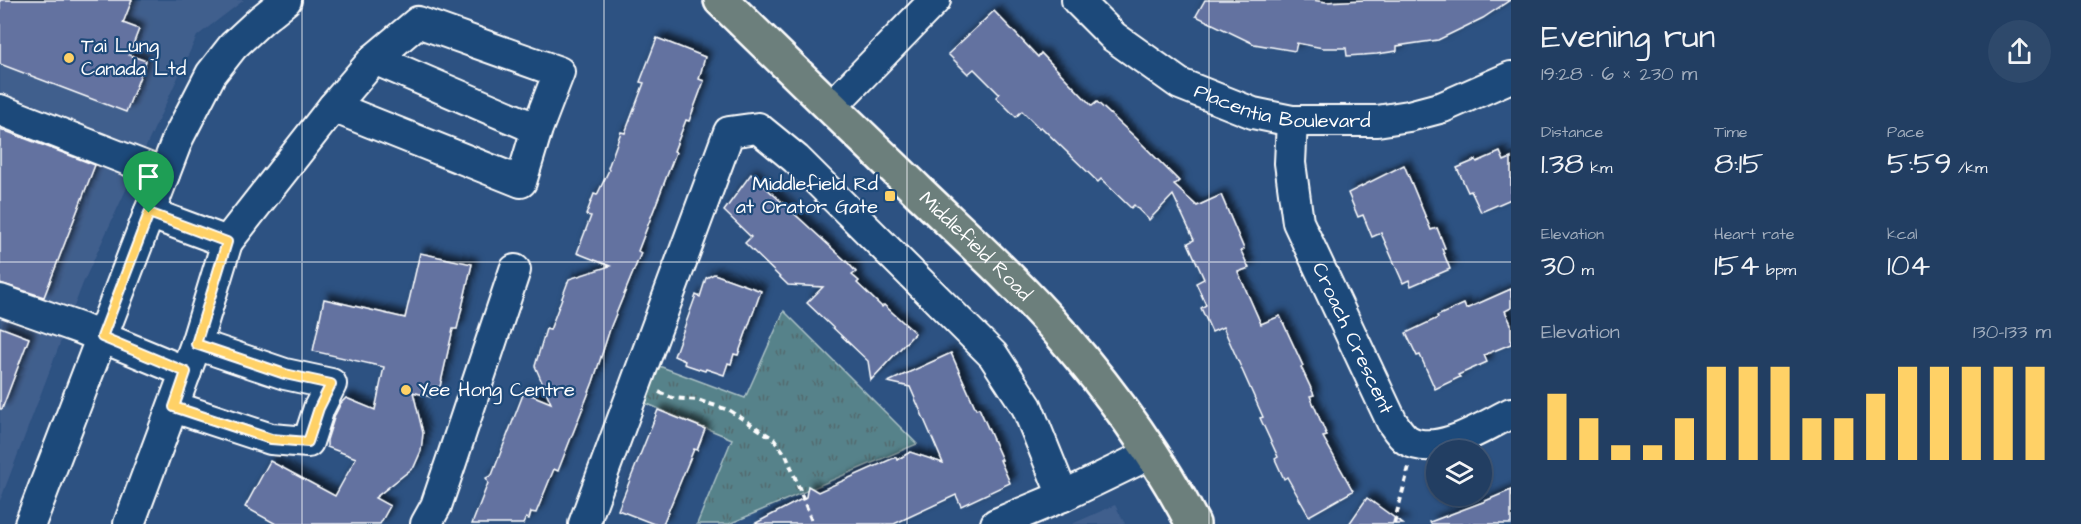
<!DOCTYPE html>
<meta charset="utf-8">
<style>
body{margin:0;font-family:"Architects Daughter",sans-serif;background:#2e496b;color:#f1f3f6;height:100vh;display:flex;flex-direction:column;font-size:22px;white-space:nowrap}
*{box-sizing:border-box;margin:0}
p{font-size:20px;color:#a2aebe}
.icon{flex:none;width:33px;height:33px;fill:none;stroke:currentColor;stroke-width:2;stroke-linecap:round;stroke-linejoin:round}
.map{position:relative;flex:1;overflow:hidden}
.sheet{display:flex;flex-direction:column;background:#223e62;width:570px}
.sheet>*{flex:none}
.controls{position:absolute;left:1426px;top:440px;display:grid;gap:12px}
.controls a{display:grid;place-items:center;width:66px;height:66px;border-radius:50%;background:#223e62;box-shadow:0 2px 4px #0004,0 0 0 2px #3f5777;font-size:30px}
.pin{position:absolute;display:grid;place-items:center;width:51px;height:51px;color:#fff;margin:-62px -26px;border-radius:50% 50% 50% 0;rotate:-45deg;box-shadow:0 0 6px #0007}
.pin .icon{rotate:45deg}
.round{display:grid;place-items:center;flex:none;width:63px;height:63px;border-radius:32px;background:#2e496b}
.headline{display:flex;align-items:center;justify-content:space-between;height:102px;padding:0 30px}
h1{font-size:33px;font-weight:600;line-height:45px}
.figures{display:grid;grid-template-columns:repeat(3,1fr);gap:9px;height:102px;padding:6px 30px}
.figures div{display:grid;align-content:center}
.figures b{font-size:30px;font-weight:600}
.figures small{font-size:16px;font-weight:400}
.figures p{font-size:16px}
.chart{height:168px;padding:12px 30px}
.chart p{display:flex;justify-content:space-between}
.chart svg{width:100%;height:108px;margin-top:6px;stroke:#ffd166;stroke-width:6}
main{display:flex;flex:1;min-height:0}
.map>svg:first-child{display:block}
</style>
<main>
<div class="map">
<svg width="1511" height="524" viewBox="0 0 1511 524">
<defs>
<pattern id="park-tufts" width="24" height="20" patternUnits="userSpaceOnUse" patternTransform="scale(1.5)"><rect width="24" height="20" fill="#56828a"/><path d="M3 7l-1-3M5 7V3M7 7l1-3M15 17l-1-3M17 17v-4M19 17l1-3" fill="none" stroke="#526a6e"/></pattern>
<filter id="shadow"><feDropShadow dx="5.5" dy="-5.5" stdDeviation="3" flood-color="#0009"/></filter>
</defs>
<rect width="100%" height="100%" fill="#2d5282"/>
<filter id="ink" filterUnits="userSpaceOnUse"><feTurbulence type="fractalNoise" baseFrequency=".0167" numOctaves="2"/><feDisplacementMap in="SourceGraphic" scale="12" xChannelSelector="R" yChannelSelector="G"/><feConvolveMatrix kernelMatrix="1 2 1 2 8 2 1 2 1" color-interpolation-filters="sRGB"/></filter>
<g filter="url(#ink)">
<g fill="#415f8d">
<polygon points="0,0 244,0 197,36 83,283 0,501"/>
<polygon points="1115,505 1125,524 1072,524"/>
</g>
<polygon fill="url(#park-tufts)" stroke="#aac0c4" stroke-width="1.5" points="784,311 917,444 729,524 697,524 732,439 645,403 659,366 745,398"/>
<g fill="#6372a0" stroke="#fff" stroke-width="1.5" filter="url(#shadow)">
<polygon points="0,0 132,0 123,23 139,29 129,55 146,61 126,112 0,64"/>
<polygon points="1205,0 1312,0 1326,2 1365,0 1510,0 1483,18 1438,40 1397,46 1397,51 1377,54 1347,56 1346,48 1323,48 1297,43 1295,51 1254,44 1196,16"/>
<polygon points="994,11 1038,57 1041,53 1092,106 1097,102 1137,139 1179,181 1174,185 1197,206 1221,195 1244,249 1241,251 1249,268 1238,272 1261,324 1280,316 1303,366 1301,367 1314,395 1310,396 1327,436 1323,437 1353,491 1309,516 1287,477 1284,479 1275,459 1278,457 1260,418 1263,417 1223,327 1212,332 1201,308 1206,305 1196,283 1204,279 1188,243 1194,240 1173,195 1149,220 1134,205 1131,208 1101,179 1098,182 1041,127 1039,128 1022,111 1016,117 996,97 999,94 974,69 968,74 948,54"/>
<polygon points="657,38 705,57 699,79 704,81 689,121 686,120 674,151 676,152 638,251 641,253 611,326 593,382 558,471 554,469 536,513 531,512 529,519 526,518 523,524 472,524 488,483 486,478 492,475 524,392 551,403 535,366 546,329 550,330 569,279 610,266 577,253 591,216 586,215 594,194 597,195 609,170 608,168 621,132 625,133 644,83 640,82"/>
<polygon points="0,129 95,165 44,297 0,283"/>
<polygon points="1500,152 1504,161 1511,158 1511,199 1481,212 1471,191 1468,192 1457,168 1476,160 1477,162"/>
<polygon points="1404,165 1431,230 1437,228 1445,248 1442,249 1450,269 1411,286 1409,280 1403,283 1381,233 1372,237 1363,215 1358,217 1348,193"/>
<polygon points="751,174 848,263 856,272 852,275 859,281 857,283 882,307 884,305 915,333 871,380 868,361 807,303 823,287 788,285 745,243 751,237 724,211"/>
<polygon points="420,253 472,264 457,329 453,329 440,387 434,386 431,397 413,392 423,433 421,451 414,467 375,498 390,506 380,524 276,524 245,507 270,461 335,496 356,458 327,447 327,440 335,415 341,403 346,398 375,410 384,367 313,351 324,299 405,318"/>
<polygon points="714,274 761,291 738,355 734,354 731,364 728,363 724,375 706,369 705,371 684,364 685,361 674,356 696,295 700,297 706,278"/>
<polygon points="1511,289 1511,308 1505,311 1511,324 1511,344 1484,355 1487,362 1458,375 1460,377 1435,389 1420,355 1417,356 1406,333 1438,318 1437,316 1464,304 1466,309"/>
<polygon points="0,327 29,338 2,409 0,409"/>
<polygon points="951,353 976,409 979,408 1002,460 1000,460 1010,483 961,506 956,495 894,524 754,524 806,497 808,486 818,492 896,457 897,460 910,452 943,463 910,387 888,382"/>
<polygon points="658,410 705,429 697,450 694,449 663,524 654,524 618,510"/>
<polygon points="1511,490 1511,524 1431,524 1430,522 1483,502"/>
<polygon points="1367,498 1403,524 1349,524"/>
</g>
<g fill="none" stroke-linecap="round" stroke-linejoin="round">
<g stroke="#fff" stroke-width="34">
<g id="minor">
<path id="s1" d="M1077 0 1114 37 1180 84 1253 113 1292 121H1377L1409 116 1443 107 1511 77"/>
<polyline points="333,107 374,59"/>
<polyline points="831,107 935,0"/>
<polyline points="0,110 164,174"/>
<path id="s2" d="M1292 121 1290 163 1298 222 1392 422C1396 428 1401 436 1407 440 1437 458 1484 426 1511 413"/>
<polyline points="227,242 333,107 521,182 537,129 374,59 418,22 559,72 537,129"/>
<polyline points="0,300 82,329 186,372"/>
<polyline points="174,407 271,439 308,442 319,408 331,384 285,374 196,344"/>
<polyline points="30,524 178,138 211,74 233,46 261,20 286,0"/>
<polyline points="129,524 196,344 227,242 149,213"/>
<polyline points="426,524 436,506 451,462 515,270"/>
<polyline points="584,524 729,132 758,128 796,159 993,355 1027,407 1063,496"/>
<polyline points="996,524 1063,496 1152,453"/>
</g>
</g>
<g stroke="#fff" stroke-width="38">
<g id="major">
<path id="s3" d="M721 0C787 65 854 129 920 193 968 239 1018 284 1061 334 1112 393 1158 456 1193 524"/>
</g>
</g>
<g stroke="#fff" stroke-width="4" stroke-dasharray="6 4.5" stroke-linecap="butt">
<polyline points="659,392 672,398 697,400 729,410 774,439 787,457 813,524"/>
<polyline points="1394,524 1409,467"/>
</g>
<use href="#minor" stroke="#1f4a7a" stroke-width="30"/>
<use href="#major" stroke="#6c7f7c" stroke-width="33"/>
</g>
</g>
<g fill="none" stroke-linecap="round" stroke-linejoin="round" filter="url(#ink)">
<g stroke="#fff" stroke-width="12">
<polygon id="route" points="149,213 227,242 196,344 285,374 331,384 319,408 308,442 271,439 174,407 186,372 102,337"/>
</g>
<use href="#route" stroke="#ffd166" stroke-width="8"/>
</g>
<path fill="none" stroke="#fff" stroke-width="1.5" stroke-opacity="0.55" d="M302 0V524M604 0V524M907 0V524M1209 0V524M0 262H1511"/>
<g fill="#ffd166" stroke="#1f4a7a" stroke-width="2">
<circle cx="69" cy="58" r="6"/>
<rect x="884" y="190" width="12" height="12" rx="3"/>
<circle cx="406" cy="390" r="6"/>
</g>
<g text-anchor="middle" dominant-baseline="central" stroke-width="4.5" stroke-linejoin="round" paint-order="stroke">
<g font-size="20" fill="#fff" stroke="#1f4a7a" text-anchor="start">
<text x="81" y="46">Tai Lung<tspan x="81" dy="23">Canada Ltd</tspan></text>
<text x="878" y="184" text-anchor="end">Middlefield Rd<tspan x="878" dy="23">at Orator Gate</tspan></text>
<text x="418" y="390">Yee Hong Centre</text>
</g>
<g font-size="20" fill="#fff" stroke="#1f4a7a">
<text stroke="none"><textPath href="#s1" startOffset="240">Placentia Boulevard</textPath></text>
<text stroke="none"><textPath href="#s3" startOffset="354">Middlefield Road</textPath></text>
<text stroke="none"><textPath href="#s2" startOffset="230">Croach Crescent</textPath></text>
</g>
</g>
</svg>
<div class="controls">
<a><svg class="icon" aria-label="layers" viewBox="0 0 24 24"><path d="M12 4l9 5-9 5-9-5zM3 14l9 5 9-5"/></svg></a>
</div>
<div class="pin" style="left:149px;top:213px;background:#1e9e55"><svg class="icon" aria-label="arrive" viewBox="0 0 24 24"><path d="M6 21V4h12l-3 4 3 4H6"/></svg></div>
</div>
<section class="sheet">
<div class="headline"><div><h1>Evening run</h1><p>19:28 · 6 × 230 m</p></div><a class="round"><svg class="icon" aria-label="share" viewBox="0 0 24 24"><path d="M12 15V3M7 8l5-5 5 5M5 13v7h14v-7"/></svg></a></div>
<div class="figures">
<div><p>Distance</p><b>1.38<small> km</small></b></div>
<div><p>Time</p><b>8:15</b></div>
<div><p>Pace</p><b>5:59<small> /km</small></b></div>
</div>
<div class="figures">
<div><p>Elevation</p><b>30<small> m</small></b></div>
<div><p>Heart rate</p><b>154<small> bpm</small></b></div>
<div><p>kcal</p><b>104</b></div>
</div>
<div class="chart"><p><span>Elevation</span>130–133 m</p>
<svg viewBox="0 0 160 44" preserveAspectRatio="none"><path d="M5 44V17M15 44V27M25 44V38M35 44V38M45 44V27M55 44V6M65 44V6M75 44V6M85 44V27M95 44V27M105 44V17M115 44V6M125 44V6M135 44V6M145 44V6M155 44V6"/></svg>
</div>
</section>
</main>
